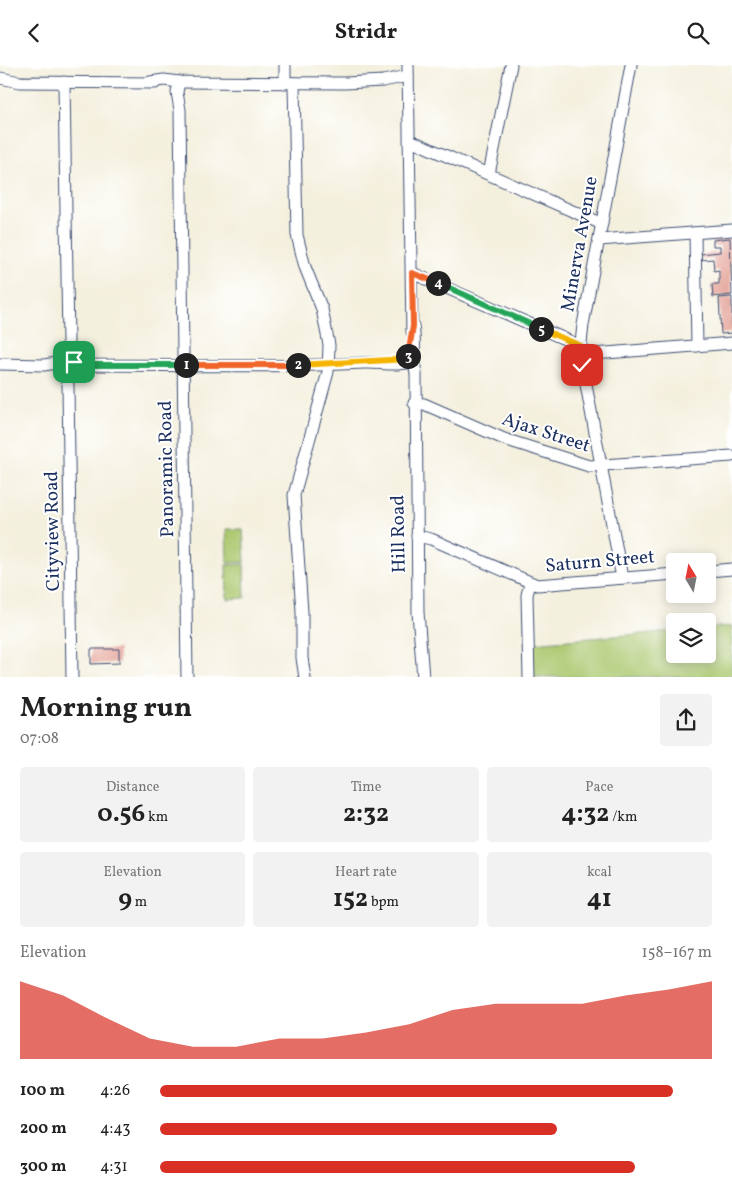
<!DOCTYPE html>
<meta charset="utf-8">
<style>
body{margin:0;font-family:Vollkorn,serif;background:#f2f2f2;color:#222;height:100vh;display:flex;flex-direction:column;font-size:19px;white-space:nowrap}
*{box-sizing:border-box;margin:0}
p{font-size:16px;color:#767676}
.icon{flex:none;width:28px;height:28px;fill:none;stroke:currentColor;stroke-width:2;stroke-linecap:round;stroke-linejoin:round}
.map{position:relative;height:612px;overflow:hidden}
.sheet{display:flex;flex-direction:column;background:#fff;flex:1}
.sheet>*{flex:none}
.needle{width:32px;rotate:350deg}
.buttons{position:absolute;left:666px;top:488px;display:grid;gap:10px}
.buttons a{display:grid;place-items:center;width:50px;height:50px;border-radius:5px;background:#fff;box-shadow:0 2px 12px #0003;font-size:25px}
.pin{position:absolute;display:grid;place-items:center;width:42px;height:42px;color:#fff;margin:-21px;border-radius:10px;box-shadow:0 2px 8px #0006}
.km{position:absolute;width:25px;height:25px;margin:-12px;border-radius:50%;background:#222;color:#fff;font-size:14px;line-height:25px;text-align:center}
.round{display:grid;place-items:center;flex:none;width:52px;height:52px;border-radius:5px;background:#f2f2f2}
.summary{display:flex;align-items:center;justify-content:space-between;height:85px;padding:0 20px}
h1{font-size:28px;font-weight:700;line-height:38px}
.metrics{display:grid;grid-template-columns:repeat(3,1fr);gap:8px;height:85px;padding:5px 20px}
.metrics div{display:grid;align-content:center;border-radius:5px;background:#f2f2f2;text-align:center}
.metrics b{font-size:25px;font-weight:700}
.metrics small{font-size:14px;font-weight:400}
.metrics p{font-size:14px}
.chart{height:140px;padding:10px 20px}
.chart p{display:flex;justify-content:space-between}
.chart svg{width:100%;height:90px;margin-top:5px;fill:#d93025;opacity:.7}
ul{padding:0 20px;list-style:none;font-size:16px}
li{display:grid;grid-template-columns:80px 60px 1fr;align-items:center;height:38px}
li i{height:12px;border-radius:6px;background:#d93025}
header{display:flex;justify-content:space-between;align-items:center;height:65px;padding:0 20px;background:#fff;font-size:22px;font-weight:700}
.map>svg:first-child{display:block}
</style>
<header><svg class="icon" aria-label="back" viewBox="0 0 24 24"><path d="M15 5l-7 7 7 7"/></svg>Stridr<svg class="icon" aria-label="search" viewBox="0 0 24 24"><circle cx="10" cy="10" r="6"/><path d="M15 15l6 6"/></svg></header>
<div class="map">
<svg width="732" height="613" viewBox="0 0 732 613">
<rect width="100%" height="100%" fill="#fff"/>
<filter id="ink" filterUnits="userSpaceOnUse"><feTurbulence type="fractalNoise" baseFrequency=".02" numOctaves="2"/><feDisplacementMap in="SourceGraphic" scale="10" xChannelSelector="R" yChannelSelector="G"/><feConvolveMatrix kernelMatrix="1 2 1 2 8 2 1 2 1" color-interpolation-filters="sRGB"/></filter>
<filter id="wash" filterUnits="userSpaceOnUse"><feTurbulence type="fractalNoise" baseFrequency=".0096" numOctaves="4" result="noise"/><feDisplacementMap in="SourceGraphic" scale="20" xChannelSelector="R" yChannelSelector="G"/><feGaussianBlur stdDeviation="1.12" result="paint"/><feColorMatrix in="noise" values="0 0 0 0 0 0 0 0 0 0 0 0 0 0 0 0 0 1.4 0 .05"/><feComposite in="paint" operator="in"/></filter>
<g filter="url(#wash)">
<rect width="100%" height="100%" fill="#f4f0de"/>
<g fill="#acc86f" stroke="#647c66">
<polygon points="226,464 243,464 245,497 227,498"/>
<polygon points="244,499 245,533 227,534 226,500"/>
<polygon points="732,561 732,612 533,612 532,578 675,566 675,589 708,589 708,563"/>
</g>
<g id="blocks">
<g fill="#e29d92">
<polygon points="730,173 732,230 713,232 712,219 719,219 719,205 714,206 713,194 700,195 700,189 720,187 720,181 713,181 713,175"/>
<polygon points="732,232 732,268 721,269 719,233"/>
<polygon points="91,584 119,584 119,598 91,599"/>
</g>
</g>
</g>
<g filter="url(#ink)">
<use href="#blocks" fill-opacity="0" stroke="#3c4c71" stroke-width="1"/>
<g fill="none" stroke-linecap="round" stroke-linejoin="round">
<g stroke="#3c4c71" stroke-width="13">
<g id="minor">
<polyline points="285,0 285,18"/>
<polyline points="408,0 412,267"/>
<polyline points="0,13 20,17 155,18"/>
<polyline points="64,17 68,276 65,295"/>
<polyline points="150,17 164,15 179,17 345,18 383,16 408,11"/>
<polyline points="179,17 177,27 180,45 187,613"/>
<polyline points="294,18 297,170 305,202 322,244 329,280 328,307 294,430 302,547 302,593 305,613"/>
<polyline points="410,75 602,159"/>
<polyline points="489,109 511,0"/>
<polyline points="695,168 697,281"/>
<polyline points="599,175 732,165"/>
<polyline points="412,208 581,281"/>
<path d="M413 261C416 278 413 293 416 309L418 547 423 613"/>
<polyline points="581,290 732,278"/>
<path d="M74 297 93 300C183 300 274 303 364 298 379 297 399 302 413 296"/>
<polyline points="0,299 44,300 63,297"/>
<polyline points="65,305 68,320 72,613"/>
<polyline points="414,338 424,339 504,374 589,401 732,391"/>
<polyline points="417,471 431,474 537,520 675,509"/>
<polyline points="708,506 732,504"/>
<polyline points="622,513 580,287 583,260 631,0"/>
<polyline points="529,613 527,530 530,518"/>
</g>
</g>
<use href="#minor" stroke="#fff" stroke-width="11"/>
</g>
</g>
<g fill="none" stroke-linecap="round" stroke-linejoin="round" filter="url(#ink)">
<g stroke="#fff" stroke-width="10">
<polyline id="split-1" points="74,297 93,300 186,300"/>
</g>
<g stroke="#fff" stroke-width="10">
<polyline id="split-2" points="186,300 298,300"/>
</g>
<g stroke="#fff" stroke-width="10">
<polyline id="split-3" points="298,300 408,294 408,291"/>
</g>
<g stroke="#fff" stroke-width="10">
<polyline id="split-4" points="408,291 413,261 412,208 438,218"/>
</g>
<g stroke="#fff" stroke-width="10">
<polyline id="split-5" points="438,218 541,264"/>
</g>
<g stroke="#fff" stroke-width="10">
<polyline id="split-6" points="541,264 581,281 582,300"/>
</g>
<use href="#split-1" stroke="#22a559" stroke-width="6"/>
<use href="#split-2" stroke="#f0652b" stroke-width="6"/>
<use href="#split-3" stroke="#f5b400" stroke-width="6"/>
<use href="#split-4" stroke="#f0652b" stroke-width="6"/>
<use href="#split-5" stroke="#22a559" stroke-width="6"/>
<use href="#split-6" stroke="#f5b400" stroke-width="6"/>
</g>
<g text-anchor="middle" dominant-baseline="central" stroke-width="4" stroke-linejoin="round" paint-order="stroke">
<g font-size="19" fill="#1b2f5e" stroke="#fff">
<text transform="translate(580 179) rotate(-80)">Minerva Avenue</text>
<text transform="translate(546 368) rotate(18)">Ajax Street</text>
<text transform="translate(167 404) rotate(-91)">Panoramic Road</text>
<text transform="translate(53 466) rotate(-91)">Cityview Road</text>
<text transform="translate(399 469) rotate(-91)">Hill Road</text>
<text transform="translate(600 497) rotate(-5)">Saturn Street</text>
</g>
</g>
</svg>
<div class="buttons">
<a><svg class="needle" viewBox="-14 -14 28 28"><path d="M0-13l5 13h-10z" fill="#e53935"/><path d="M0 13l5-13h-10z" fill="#767676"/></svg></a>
<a><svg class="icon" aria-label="layers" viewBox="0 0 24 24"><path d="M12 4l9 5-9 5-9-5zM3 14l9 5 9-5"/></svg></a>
</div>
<div class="pin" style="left:74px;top:297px;background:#1e9e55"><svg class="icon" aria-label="arrive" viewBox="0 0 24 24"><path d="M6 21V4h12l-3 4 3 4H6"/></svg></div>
<div class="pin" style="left:582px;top:300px;background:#d93025"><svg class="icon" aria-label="check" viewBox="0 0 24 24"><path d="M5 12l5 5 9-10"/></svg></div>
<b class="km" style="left:186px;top:300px">1</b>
<b class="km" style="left:298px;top:300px">2</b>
<b class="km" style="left:408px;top:291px">3</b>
<b class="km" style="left:438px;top:218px">4</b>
<b class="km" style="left:541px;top:264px">5</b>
</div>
<section class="sheet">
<div class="summary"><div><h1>Morning run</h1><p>07:08</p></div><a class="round"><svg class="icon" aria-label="share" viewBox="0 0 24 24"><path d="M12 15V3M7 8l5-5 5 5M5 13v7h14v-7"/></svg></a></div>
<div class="metrics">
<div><p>Distance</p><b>0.56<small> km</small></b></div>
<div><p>Time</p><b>2:32</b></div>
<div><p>Pace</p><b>4:32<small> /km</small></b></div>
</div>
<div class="metrics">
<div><p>Elevation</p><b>9<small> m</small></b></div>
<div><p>Heart rate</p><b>152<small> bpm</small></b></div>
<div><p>kcal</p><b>41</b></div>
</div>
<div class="chart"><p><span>Elevation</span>158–167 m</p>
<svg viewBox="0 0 160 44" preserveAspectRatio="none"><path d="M0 44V6L10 13L20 24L30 34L40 38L50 38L60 34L70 34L80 31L90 27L100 20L110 17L120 17L130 17L140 13L150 10L160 6V44z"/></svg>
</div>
<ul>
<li><b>100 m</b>4:26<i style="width:93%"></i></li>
<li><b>200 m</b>4:43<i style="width:72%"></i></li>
<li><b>300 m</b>4:31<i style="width:86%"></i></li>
</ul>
</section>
